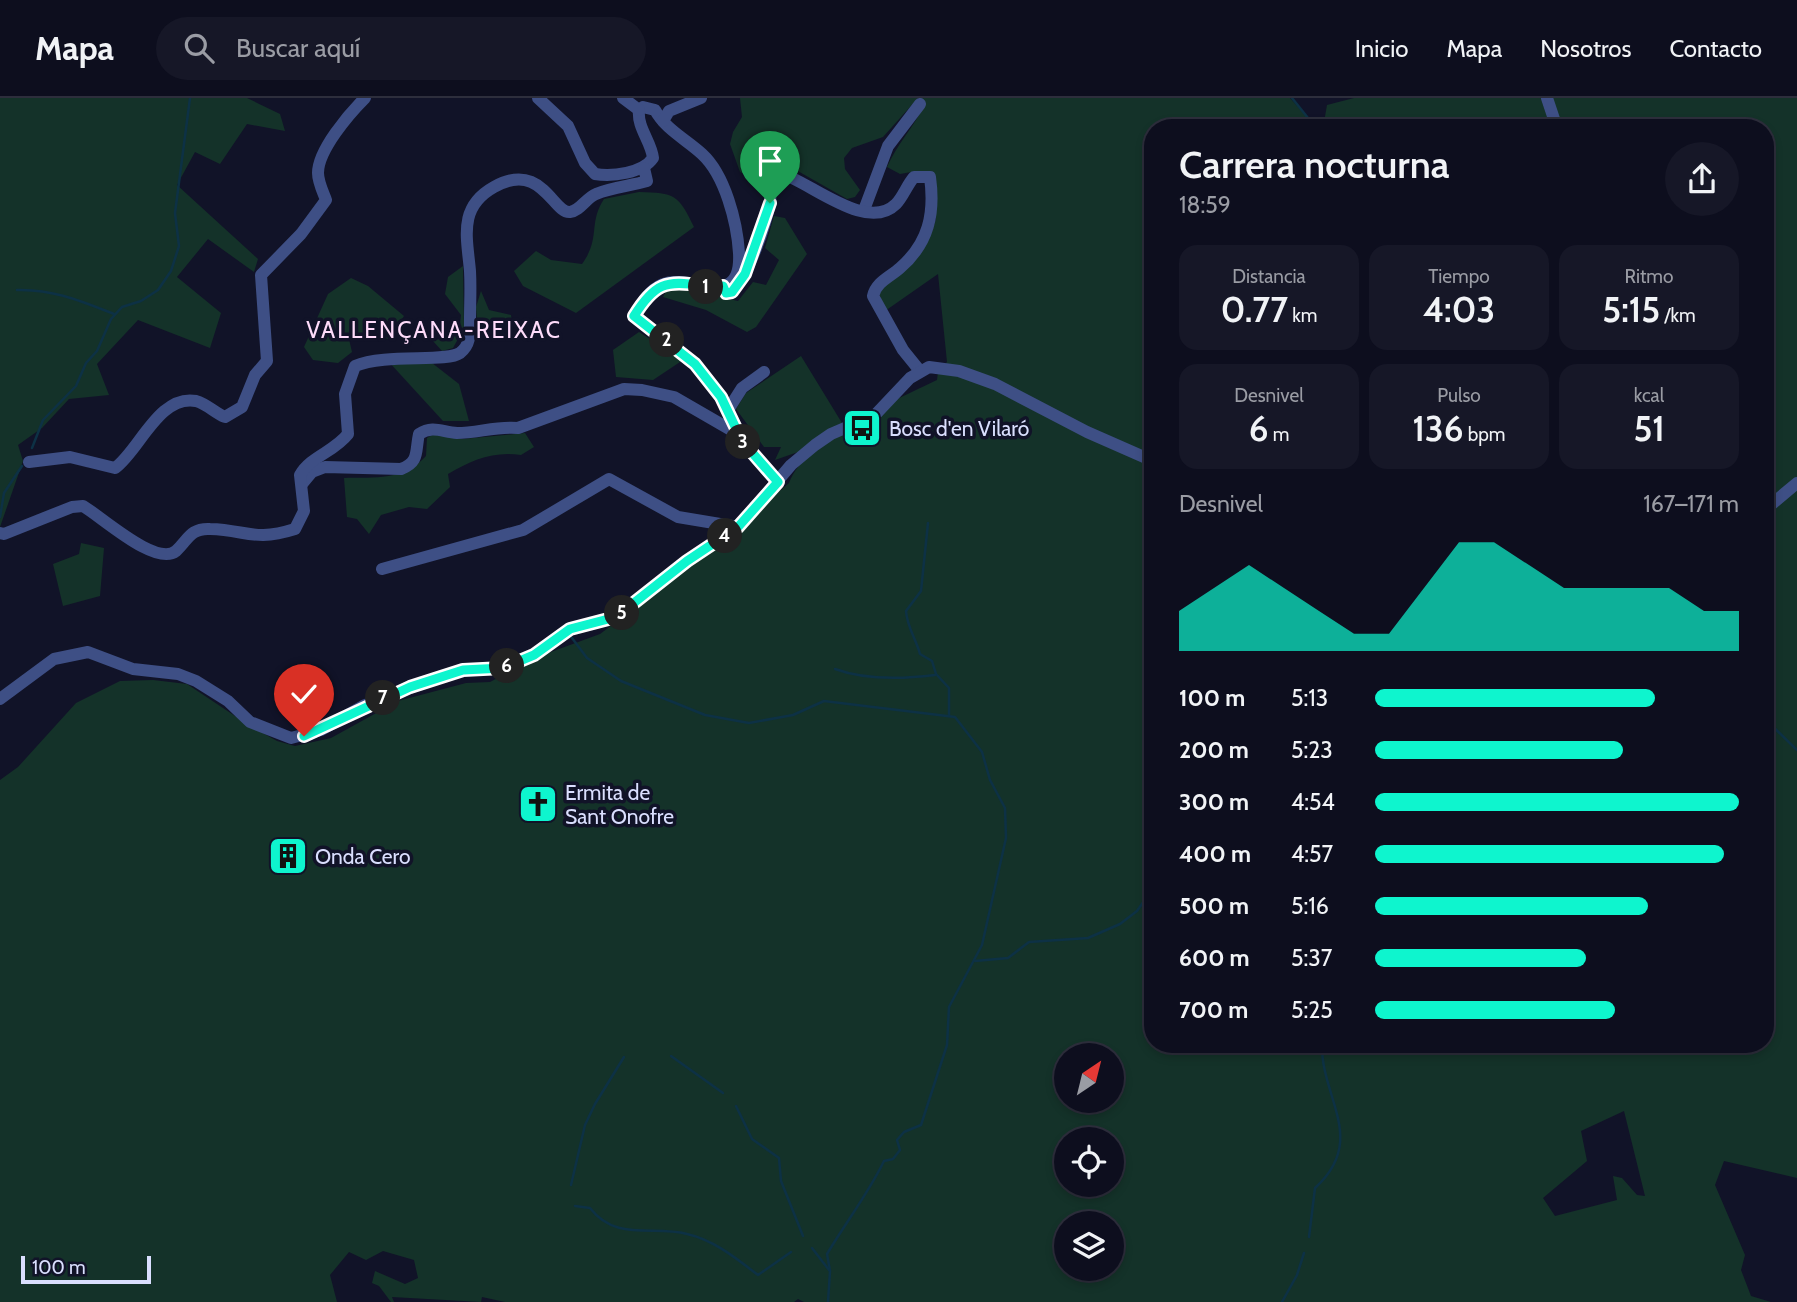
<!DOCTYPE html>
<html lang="es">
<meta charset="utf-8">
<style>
body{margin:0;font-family:Cabin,sans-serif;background:#161727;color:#f1f3f6;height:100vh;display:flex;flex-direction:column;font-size:26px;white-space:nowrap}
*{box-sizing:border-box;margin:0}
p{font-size:23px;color:#9a9ca4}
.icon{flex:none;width:38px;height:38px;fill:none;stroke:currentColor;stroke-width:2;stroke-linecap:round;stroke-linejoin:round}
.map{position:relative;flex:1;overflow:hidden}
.details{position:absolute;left:1144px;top:21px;width:630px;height:934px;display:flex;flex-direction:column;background:#0d0e1e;border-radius:28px;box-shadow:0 4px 10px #0003,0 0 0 2px #2d2e3c}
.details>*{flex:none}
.needle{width:46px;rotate:35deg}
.fabs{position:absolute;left:1054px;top:945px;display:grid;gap:14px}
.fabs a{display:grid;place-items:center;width:70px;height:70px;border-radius:50%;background:#0d0e1e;box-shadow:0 4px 10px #0003,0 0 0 2px #2d2e3c;font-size:35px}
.scale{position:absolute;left:21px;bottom:18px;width:130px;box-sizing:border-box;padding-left:7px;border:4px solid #dadffe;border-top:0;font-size:19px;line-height:24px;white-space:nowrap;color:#dadffe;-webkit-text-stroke:5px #111328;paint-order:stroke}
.pin{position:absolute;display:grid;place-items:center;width:60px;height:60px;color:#fff;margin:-72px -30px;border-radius:50% 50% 50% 0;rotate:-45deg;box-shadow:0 0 7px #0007}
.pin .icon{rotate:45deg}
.km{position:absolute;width:35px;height:35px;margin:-18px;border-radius:50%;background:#222;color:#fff;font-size:19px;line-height:35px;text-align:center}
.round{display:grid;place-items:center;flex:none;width:74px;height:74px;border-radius:37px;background:#161727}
.summary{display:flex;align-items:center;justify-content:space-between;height:119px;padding:0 35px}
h1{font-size:38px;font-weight:600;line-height:52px}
.metrics{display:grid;grid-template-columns:repeat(3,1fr);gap:10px;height:119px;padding:7px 35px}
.metrics div{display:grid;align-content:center;border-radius:18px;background:#161727;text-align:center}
.metrics b{font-size:35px;font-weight:600}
.metrics small{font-size:19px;font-weight:400}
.metrics p{font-size:19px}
.chart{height:196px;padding:14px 35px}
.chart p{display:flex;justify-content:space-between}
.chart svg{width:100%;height:126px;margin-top:7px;fill:#0ef5ce;opacity:.7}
ul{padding:0 35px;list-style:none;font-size:23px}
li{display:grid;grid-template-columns:112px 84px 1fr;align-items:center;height:52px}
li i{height:18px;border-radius:9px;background:#0ef5ce}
header{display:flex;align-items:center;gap:42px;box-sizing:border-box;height:98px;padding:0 35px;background:#0d0e1e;border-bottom:2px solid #2d2e3c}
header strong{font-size:33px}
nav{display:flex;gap:38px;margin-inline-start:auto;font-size:24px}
.search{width:490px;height:63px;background:#161727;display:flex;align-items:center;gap:18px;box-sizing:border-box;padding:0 24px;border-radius:38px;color:#9a9ca4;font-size:26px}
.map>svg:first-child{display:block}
</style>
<header>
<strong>Mapa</strong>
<div class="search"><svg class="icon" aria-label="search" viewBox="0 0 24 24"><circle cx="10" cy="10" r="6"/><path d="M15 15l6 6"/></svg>Buscar aquí</div>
<nav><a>Inicio</a><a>Mapa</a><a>Nosotros</a><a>Contacto</a></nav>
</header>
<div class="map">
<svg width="1797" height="1204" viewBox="0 0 1797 1204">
<rect width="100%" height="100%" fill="#111328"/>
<g fill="#143229" fill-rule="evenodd">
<polygon points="0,0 247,0 280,16 285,33 247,26 220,66 195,54 177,87 258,161 254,174 208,141 177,179 221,215 210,250 138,222 97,266 109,297 69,301 42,330 18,347 23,363 0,429"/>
<polygon points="740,0 918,0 883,39 852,50 844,60 845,71 860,92 855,99 847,101 789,68 772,67 748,77 740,74 730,46 733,34 742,19"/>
<path d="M920 0H1290L1317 30H1153V947H1766V30H1323L1327 7 1354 0H1797V1080L1724 1063 1715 1087 1745 1157 1741 1172 1751 1198 1771 1204H804L798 1201 794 1204H505L482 1199 481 1204 392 1199 394 1204H391L379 1188 372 1185 375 1173 405 1186 418 1180 414 1162 383 1153 366 1162 349 1154 330 1177 337 1204H0V682L18 669 76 605 120 583 153 582 187 586 247 626 277 643 295 648 331 640 398 603 466 585 490 584 540 558 600 536 683 474 789 385C808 338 892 304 937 282L938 274 947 264 938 176 885 213 879 195 932 133 936 121 935 80 917 73 900 76 887 69C897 46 914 29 925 6ZM1066 957H1111V1003H1066ZM1624 1013 1645 1098 1637 1097 1622 1080 1613 1078 1617 1102 1555 1118 1543 1100 1587 1063 1581 1033ZM1066 1041H1111V1087H1066ZM1066 1125H1111V1171H1066Z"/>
<path d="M639 94C675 95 678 96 694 129L576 215 523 188 514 173 536 153 551 162 582 166C601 140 588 125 604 101Z"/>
<polygon points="774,118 785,120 807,156 756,229 747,234 706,212 663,199 667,191 678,189 738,203 753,184 766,187 779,162 765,150"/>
<polygon points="463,168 464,230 453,250 442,253 433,243 445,239 460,226 461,217 445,196 448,179"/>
<polygon points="351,180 368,188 404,218 389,241 348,237 352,254 338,265 313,262 304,249 328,196"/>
<polygon points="481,193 489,212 511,217 512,225 499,240 492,242 482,222 477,223 476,209"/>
<polygon points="639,234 683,262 653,282 616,279 613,252"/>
<polygon points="801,258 842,325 798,354 775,362 781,349 764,349 736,311 746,295"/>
<polygon points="389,264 432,265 459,286 469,323 443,323"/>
<path d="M525 335 534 349 521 357C493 353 472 362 448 376L450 389 427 411 409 409 381 417 369 436 357 421 347 419 344 380C375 379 404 383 426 358L427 340 434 336 463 341Z"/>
<polygon points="81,445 104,450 100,498 63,508 53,466 79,456"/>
</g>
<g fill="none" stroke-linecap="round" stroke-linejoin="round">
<g stroke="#0d3145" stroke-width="2.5">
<polyline points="1292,0 1308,20 1310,30"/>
<path d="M17 192C53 191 81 203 114 216"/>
<polyline points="32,350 43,322 76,288 86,265 97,253 111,221 122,209 141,203 158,192 171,173 179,148 175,115 190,0"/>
<polyline points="0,419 4,395 22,368"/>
<path d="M928 425 921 493 906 513C907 529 916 541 920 556L932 563 936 576 949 590V618"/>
<path d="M572 540 587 560 621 583 705 617 749 625 793 617 824 603 955 619 982 654 990 682 1005 710 1006 740 982 847 949 909 947 947 921 1027 904 1034 897 1042 900 1052 893 1061 884 1063C868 1096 846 1124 827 1156L830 1173 828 1204"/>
<path d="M835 571C865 582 903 581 935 577"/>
<polyline points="1766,622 1797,652"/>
<polyline points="975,863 1008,860 1029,844 1088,840 1120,826 1137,813 1153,790"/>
<polyline points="671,958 723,995"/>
<polyline points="736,1008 752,1041 779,1060 781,1083 803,1138"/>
<polyline points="571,1087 585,1027 595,1006 624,959"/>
<path d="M575 1108 590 1110C616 1144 653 1127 687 1136 714 1142 737 1161 758 1177L791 1154"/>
<path d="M1309 1139 1315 1090C1368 1042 1321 1000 1322 947"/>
<polyline points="812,1150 829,1172"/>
<polyline points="1282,1204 1297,1177 1304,1155"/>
</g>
<g stroke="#3e4f85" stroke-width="12">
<path d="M538 0 568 28 585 65 595 76C612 79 643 75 653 60 651 43 637 30 639 12L643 9 655 12C665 31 687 42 702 56 725 77 737 124 739 155 742 214 691 175 663 186 649 192 641 206 634 218L695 266 721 299 742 343 777 384"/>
<polyline points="623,0 639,12"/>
<polyline points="1547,0 1557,30"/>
<polyline points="663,23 669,13 701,0"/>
<polyline points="864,112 888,48 920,6"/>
<path d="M726 195 732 194C749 176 765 129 770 105 772 96 767 87 770 77L777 74C807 81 866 136 896 106 903 99 907 87 914 79H930C935 115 929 145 900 170 890 179 876 184 873 198L903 252 920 273"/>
<polyline points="728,312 742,290 764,274"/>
<path d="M29 364 70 359 115 370C139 353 159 296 196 303 207 306 215 315 225 319L242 309 255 277 267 263 261 177 301 136 326 102C323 94 318 84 318 75 318 52 349 16 365 0"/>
<path d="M302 386 312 374 325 369 401 371C420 364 415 353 419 336 433 327 442 334 457 335 477 335 497 328 518 330L624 291 642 292 674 299 738 336"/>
<polyline points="1766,411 1797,385"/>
<path d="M0 435 4 436 72 409 83 408C102 419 156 469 176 453 188 442 190 430 210 431 247 432 254 444 295 431L304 413 300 377C311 358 334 354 348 336L345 296 355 268C385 255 446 265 460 255 471 247 470 234 470 221 470 205 471 190 470 173 467 139 458 109 494 89 542 62 553 116 570 114 580 113 586 100 596 96 612 89 631 88 647 83L644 70"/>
<polyline points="382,471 523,432 609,381 678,419 738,429"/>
<polyline points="0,601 54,561 88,554 133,571 178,576 196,583 228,603 250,624 291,640 321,632 365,607 439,579 463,572 503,570 534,557 570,531 616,519 687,463 738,429 791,367 815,347 831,336 875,317 910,280 929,269 959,273 995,286 1087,334 1153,363"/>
</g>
</g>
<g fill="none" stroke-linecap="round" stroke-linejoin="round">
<g stroke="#fff" stroke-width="14">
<path id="route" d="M304 638 410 589 463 572 503 570 534 557 570 531 616 519 687 463 738 429 778 384 742 343 721 299 695 266 634 218C654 186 666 181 702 188 710 189 716 192 723 188L726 195 732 194 745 176 770 105"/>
</g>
<use href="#route" stroke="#0ef5ce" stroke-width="9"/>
</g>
<defs>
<g id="bus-square" transform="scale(2.0125)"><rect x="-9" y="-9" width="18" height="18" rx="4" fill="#0ef5ce" stroke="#111328"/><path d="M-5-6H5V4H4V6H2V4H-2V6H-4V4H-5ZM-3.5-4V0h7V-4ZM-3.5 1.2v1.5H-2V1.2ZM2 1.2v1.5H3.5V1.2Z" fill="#111"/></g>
<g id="church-square" transform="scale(2.0125)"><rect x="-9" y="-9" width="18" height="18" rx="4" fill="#0ef5ce" stroke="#111328"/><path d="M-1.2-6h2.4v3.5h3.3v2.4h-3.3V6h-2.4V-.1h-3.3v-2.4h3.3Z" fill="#111"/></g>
<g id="building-square" transform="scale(2.0125)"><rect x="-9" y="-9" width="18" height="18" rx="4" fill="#0ef5ce" stroke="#111328"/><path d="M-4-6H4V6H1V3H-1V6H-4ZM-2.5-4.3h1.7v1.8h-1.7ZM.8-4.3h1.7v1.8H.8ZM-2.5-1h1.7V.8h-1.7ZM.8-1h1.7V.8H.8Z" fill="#111"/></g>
</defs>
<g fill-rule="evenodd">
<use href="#bus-square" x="862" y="330"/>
<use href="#church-square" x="538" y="706"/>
<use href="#building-square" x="288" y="758"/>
</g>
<g text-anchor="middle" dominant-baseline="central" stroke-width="7" stroke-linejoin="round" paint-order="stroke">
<g font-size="21" fill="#dadffe" stroke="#111328" text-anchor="start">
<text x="889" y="330">Bosc d'en Vilaró</text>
<text x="565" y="694">Ermita de<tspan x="565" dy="24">Sant Onofre</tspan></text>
<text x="315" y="758">Onda Cero</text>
</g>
<g font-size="23" letter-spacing="2" fill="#fedcfa" stroke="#111328">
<text x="434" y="232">VALLENÇANA-REIXAC</text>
</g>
</g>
</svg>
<div class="fabs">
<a><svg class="needle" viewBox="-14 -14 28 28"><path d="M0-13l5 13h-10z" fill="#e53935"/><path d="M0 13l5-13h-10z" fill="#9a9ca4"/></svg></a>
<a><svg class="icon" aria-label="locate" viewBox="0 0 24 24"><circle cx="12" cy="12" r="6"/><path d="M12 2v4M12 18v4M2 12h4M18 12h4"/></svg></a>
<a><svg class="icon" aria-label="layers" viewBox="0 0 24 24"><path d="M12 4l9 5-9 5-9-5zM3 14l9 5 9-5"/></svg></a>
</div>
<div class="scale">100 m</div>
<div class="pin" style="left:770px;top:105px;background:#1e9e55"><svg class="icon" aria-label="arrive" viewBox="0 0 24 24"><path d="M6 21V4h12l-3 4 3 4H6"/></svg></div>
<div class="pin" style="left:304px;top:638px;background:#d93025"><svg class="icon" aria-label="check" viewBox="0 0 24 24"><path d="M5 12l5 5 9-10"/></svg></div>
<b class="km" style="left:706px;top:189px">1</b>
<b class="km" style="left:667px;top:242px">2</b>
<b class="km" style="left:743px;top:344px">3</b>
<b class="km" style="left:725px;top:438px">4</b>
<b class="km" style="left:622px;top:515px">5</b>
<b class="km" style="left:507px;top:568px">6</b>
<b class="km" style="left:383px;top:600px">7</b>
<section class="details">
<div class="summary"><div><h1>Carrera nocturna</h1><p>18:59</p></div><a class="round"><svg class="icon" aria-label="share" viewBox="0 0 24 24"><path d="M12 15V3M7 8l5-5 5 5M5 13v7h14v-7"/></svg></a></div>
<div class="metrics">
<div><p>Distancia</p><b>0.77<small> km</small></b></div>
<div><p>Tiempo</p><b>4:03</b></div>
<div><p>Ritmo</p><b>5:15<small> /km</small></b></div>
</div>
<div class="metrics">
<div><p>Desnivel</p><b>6<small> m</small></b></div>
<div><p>Pulso</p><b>136<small> bpm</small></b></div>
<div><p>kcal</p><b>51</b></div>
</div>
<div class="chart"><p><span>Desnivel</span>167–171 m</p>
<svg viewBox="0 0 160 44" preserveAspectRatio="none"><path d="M0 44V30L10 22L20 14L30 22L40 30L50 38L60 38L70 22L80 6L90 6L100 14L110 22L120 22L130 22L140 22L150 30L160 30V44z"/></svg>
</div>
<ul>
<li><b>100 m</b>5:13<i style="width:77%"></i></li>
<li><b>200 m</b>5:23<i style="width:68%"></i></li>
<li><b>300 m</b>4:54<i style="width:100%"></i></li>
<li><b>400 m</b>4:57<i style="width:96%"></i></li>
<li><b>500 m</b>5:16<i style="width:75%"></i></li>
<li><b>600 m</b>5:37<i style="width:58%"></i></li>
<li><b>700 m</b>5:25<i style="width:66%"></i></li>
</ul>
</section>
</div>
